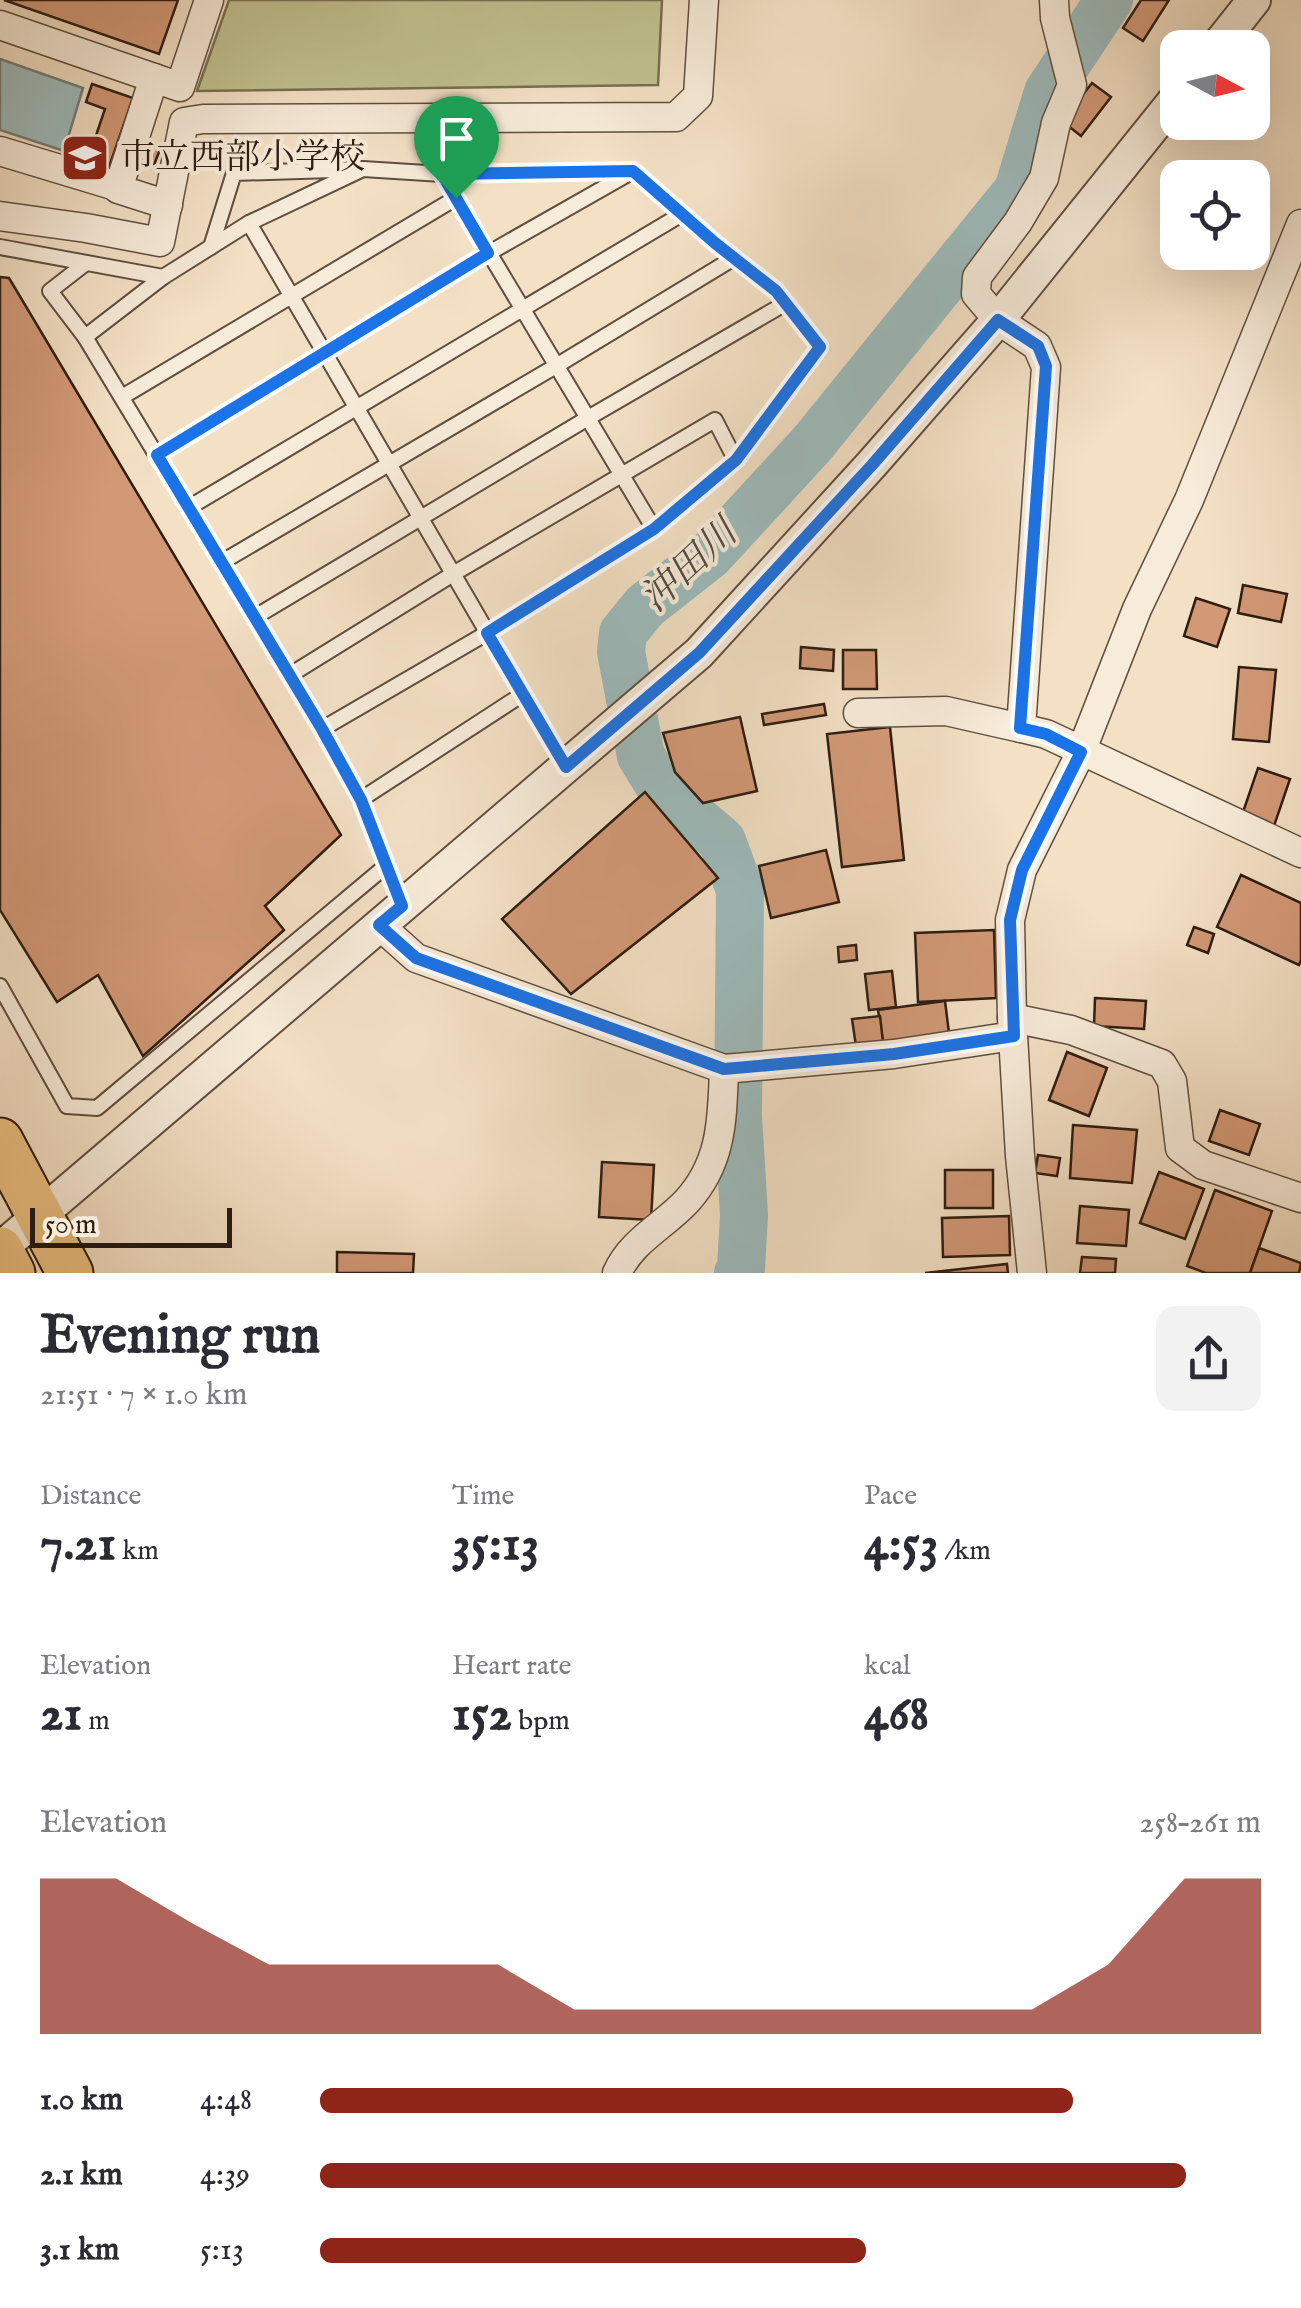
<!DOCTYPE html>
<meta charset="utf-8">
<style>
body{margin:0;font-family:"IM FELL English","Noto Serif JP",serif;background:#f2f2f3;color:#2b2b33;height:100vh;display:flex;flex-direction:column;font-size:38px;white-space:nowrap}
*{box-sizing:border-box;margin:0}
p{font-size:32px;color:#7c7c81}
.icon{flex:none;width:55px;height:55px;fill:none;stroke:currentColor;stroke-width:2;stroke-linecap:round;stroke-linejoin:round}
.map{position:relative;height:1273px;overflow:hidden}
.drawer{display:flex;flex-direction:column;background:#fff;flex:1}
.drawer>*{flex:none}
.needle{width:65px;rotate:97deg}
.buttons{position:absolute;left:1160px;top:30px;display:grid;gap:20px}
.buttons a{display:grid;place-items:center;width:110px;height:110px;border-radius:20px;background:#fff;box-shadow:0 10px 40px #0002;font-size:50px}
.scale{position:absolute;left:30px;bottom:25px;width:202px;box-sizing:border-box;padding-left:10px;border:5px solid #2f1d12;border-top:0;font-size:28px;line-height:35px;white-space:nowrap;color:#2f1d12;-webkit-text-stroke:8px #f7ebd9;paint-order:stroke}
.pin{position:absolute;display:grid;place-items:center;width:85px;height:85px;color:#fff;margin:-102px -42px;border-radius:50% 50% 50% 0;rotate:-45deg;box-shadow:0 0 10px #0007}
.pin .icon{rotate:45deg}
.round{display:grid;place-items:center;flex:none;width:105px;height:105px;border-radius:20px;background:#f2f2f3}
.head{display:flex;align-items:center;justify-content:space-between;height:170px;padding:0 40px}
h1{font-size:55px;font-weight:700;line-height:75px}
.stats{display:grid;grid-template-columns:repeat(3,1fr);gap:15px;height:170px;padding:10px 40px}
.stats div{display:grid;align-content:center}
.stats b{font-size:50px;font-weight:700}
.stats small{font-size:28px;font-weight:400}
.stats p{font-size:28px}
.chart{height:280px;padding:20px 40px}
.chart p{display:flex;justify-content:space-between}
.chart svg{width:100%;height:180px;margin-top:10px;fill:#8f2418;opacity:.7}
ul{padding:0 40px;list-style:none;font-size:32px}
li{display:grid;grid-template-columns:160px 120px 1fr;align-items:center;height:75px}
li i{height:25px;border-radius:12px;background:#8f2418}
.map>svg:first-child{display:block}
</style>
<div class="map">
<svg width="1301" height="1273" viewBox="0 0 1301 1273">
<rect width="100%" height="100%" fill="#f3e0c5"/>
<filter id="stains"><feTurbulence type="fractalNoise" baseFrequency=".002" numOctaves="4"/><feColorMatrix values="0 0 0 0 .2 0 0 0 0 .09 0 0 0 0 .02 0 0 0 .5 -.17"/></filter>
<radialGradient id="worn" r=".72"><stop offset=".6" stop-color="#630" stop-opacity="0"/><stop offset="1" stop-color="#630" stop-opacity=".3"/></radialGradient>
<polygon fill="#c1c190" stroke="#786f51" stroke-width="2.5" points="229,0 662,0 658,85 197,91"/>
<polygon fill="#9dbbbc" stroke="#717c78" stroke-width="2.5" points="0,59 83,88 64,151 0,130"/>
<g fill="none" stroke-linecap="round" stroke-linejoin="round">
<polyline stroke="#9dbbbc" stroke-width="48" points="738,1273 741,1268 744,1215 738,1116 740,890 722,841 662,790 641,756 621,652 623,633 645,606 710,555 812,444 1018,190 1048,92 1109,0"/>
</g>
<g fill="#d29977" stroke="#2f1d12" stroke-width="2.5">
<polygon points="4,0 178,0 159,54"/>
<polygon points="1141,0 1169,0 1143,41 1123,28"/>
<polygon points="1092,83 1111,97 1081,136 1062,121"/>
<polygon points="92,84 133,98 109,167 88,159 105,109 86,102"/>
<polygon points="146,142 161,147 154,165 139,160"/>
<polygon points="0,277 9,278 341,835 265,906 284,930 143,1056 98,975 57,1002 0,910"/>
<polygon points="1243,585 1287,594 1281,622 1238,613"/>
<polygon points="1196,598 1230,609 1217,647 1184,636"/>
<polygon points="801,647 834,650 833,671 800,668"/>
<polygon points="843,650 876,650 877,689 843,689"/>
<polygon points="1239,667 1276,670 1269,742 1233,739"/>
<polygon points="824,704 826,715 764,725 762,714"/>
<polygon points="740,717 757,791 703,803 675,772 663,733"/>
<polygon points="890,727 904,860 842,867 827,734"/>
<polygon points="1258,768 1290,779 1274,826 1242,815"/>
<polygon points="645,792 718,878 571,994 502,919"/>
<polygon points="826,850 839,902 771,918 759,866"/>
<polygon points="1241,875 1301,903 1301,960 1299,965 1217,927"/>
<polygon points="1194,927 1214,934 1208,953 1187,945"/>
<polygon points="994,930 996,998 918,1002 915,933"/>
<polygon points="856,945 857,960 839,962 838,947"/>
<polygon points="892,971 896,1007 869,1010 865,974"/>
<polygon points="1095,998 1146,1001 1144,1029 1094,1026"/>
<polygon points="945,1001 949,1033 883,1042 878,1010"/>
<polygon points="880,1016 883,1042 856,1046 852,1019"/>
<polygon points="1067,1052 1107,1068 1089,1116 1049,1100"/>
<polygon points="1220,1110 1260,1124 1249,1155 1209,1141"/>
<polygon points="1073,1125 1137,1130 1132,1183 1070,1178"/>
<polygon points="1038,1155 1060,1158 1057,1176 1035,1173"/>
<polygon points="602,1162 654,1165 651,1220 599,1217"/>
<rect x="945" y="1170" width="48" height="38"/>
<polygon points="1159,1172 1204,1189 1185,1239 1140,1223"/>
<polygon points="1215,1190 1272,1211 1250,1273 1206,1273 1187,1266"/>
<polygon points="1080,1206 1129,1210 1126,1246 1077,1243"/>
<polygon points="1009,1216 1010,1255 943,1257 942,1218"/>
<polygon points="1259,1248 1301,1263 1299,1273 1250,1273"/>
<polygon points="337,1252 414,1254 413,1273 337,1273"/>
<polygon points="1082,1257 1116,1259 1115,1273 1080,1273"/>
<polygon points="1007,1264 1008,1273 925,1273"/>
</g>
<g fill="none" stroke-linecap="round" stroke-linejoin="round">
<g stroke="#604e3f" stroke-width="18">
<g id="service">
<polyline points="363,169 442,174 654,529 736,461 821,347 776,291 715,243 633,171 442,174"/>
<polyline points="0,247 163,277 249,223 565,766"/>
<polyline points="211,247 234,173 363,169 249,223"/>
<polyline points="86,263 50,291 85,337 163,277"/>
<polyline points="85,337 322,729 487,633 654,529"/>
<polyline points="122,397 456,198"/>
<polyline points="157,455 489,253 628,174"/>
<polyline points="188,508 682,214"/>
<polyline points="222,562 556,366 734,258"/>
<polyline points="255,617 588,418 786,303"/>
<polyline points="290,675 453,574 715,420 736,461"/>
<polyline points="322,729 360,800 523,694"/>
<polyline points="361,800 402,906"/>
<polyline points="0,986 67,1106 97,1108 387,865"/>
</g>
</g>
<g stroke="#604e3f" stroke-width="31">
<g id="minor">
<polyline points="1054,0 1055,18 1072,85 1056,123 1044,178 1018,222 977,277 976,294 998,320 1037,346 1046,367 1021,728 1046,734 1301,853"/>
<polyline points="0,25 180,87 209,0"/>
<polyline points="154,78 118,189 168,205"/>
<polyline points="0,151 119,187"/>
<polyline points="0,216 86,228 160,242 184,122 203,119 676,117 698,96 704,0"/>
<polyline points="858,713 946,711 1021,728"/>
<polyline points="379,925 416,958 724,1069 894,1054 1013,1036"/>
<polyline points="1012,1018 1071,1030 1162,1064 1172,1081 1180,1148 1203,1165 1301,1198"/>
<path d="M617 1273C632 1240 664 1226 687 1201 723 1161 722 1118 724 1069"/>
<polyline points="1032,1273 1020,1156 1012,1018 1010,920 1022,870 1081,752 1137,609 1189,500 1301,224"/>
</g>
</g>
<g stroke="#604e3f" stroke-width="36">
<g id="tertiary">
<polyline points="1216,48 1254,0"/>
<polyline points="0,1249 699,653 871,465 998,320 1178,96"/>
</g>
</g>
<g stroke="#2f1d12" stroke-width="49">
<g id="trunk">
<polyline points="0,1141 70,1273"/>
<polyline points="0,1250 12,1273"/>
</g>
</g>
<use href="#service" stroke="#f7ebd9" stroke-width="14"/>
<use href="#minor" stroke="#f7ebd9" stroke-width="28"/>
<use href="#tertiary" stroke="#f7ebd9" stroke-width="32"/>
<use href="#trunk" stroke="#eac082" stroke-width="45"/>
</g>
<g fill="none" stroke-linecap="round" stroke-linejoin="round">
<g stroke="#fff" stroke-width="20">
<polygon id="route" points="633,171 715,243 776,291 820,347 736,460 654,529 487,633 566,767 699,653 872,465 998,320 1038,346 1046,366 1020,728 1046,734 1081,752 1022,870 1010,920 1014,1036 894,1054 724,1069 416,958 379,925 402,906 361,800 322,729 157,455 488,253 442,174"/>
</g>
<use href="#route" stroke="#1a73e8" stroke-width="12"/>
</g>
<defs>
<g id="school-square" transform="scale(2.5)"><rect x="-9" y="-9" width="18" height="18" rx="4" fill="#8f2418" stroke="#f7ebd9"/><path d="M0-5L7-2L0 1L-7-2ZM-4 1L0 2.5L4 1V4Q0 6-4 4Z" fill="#fff"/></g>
</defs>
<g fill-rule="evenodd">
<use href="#school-square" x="85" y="158"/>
</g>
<g text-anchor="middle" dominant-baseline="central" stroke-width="8" stroke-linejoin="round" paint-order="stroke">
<g font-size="35" fill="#2f1d12" stroke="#f7ebd9" text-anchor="start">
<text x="120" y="158">市立西部小学校</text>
</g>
<g font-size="38" font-style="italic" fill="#504c45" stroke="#f7ebd9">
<text transform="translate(690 567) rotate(-43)">沖田川</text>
</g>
</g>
<rect width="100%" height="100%" filter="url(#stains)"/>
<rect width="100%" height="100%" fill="url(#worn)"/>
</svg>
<div class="buttons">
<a><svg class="needle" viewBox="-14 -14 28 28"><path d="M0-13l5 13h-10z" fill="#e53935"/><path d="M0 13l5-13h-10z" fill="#7c7c81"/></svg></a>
<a><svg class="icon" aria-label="locate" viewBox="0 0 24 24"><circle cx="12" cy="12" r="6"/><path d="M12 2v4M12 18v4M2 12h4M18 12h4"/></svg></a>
</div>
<div class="scale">50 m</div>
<div class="pin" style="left:456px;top:198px;background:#1e9e55"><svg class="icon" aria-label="arrive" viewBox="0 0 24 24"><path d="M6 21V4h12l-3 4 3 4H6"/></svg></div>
</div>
<section class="drawer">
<div class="head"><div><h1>Evening run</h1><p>21:51 · 7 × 1.0 km</p></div><a class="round"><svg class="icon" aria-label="share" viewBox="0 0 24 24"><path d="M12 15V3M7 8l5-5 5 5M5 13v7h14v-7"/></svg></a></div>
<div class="stats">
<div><p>Distance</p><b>7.21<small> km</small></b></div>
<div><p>Time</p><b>35:13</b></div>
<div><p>Pace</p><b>4:53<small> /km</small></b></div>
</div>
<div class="stats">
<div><p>Elevation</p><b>21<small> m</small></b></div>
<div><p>Heart rate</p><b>152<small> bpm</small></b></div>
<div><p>kcal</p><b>468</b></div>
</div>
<div class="chart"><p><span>Elevation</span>258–261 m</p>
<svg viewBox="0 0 160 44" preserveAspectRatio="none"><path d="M0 44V6L10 6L20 17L30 27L40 27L50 27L60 27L70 38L80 38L90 38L100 38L110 38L120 38L130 38L140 27L150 6L160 6V44z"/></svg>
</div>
<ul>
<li><b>1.0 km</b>4:48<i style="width:80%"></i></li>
<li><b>2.1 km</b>4:39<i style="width:92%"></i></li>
<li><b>3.1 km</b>5:13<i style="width:58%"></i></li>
</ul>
</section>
